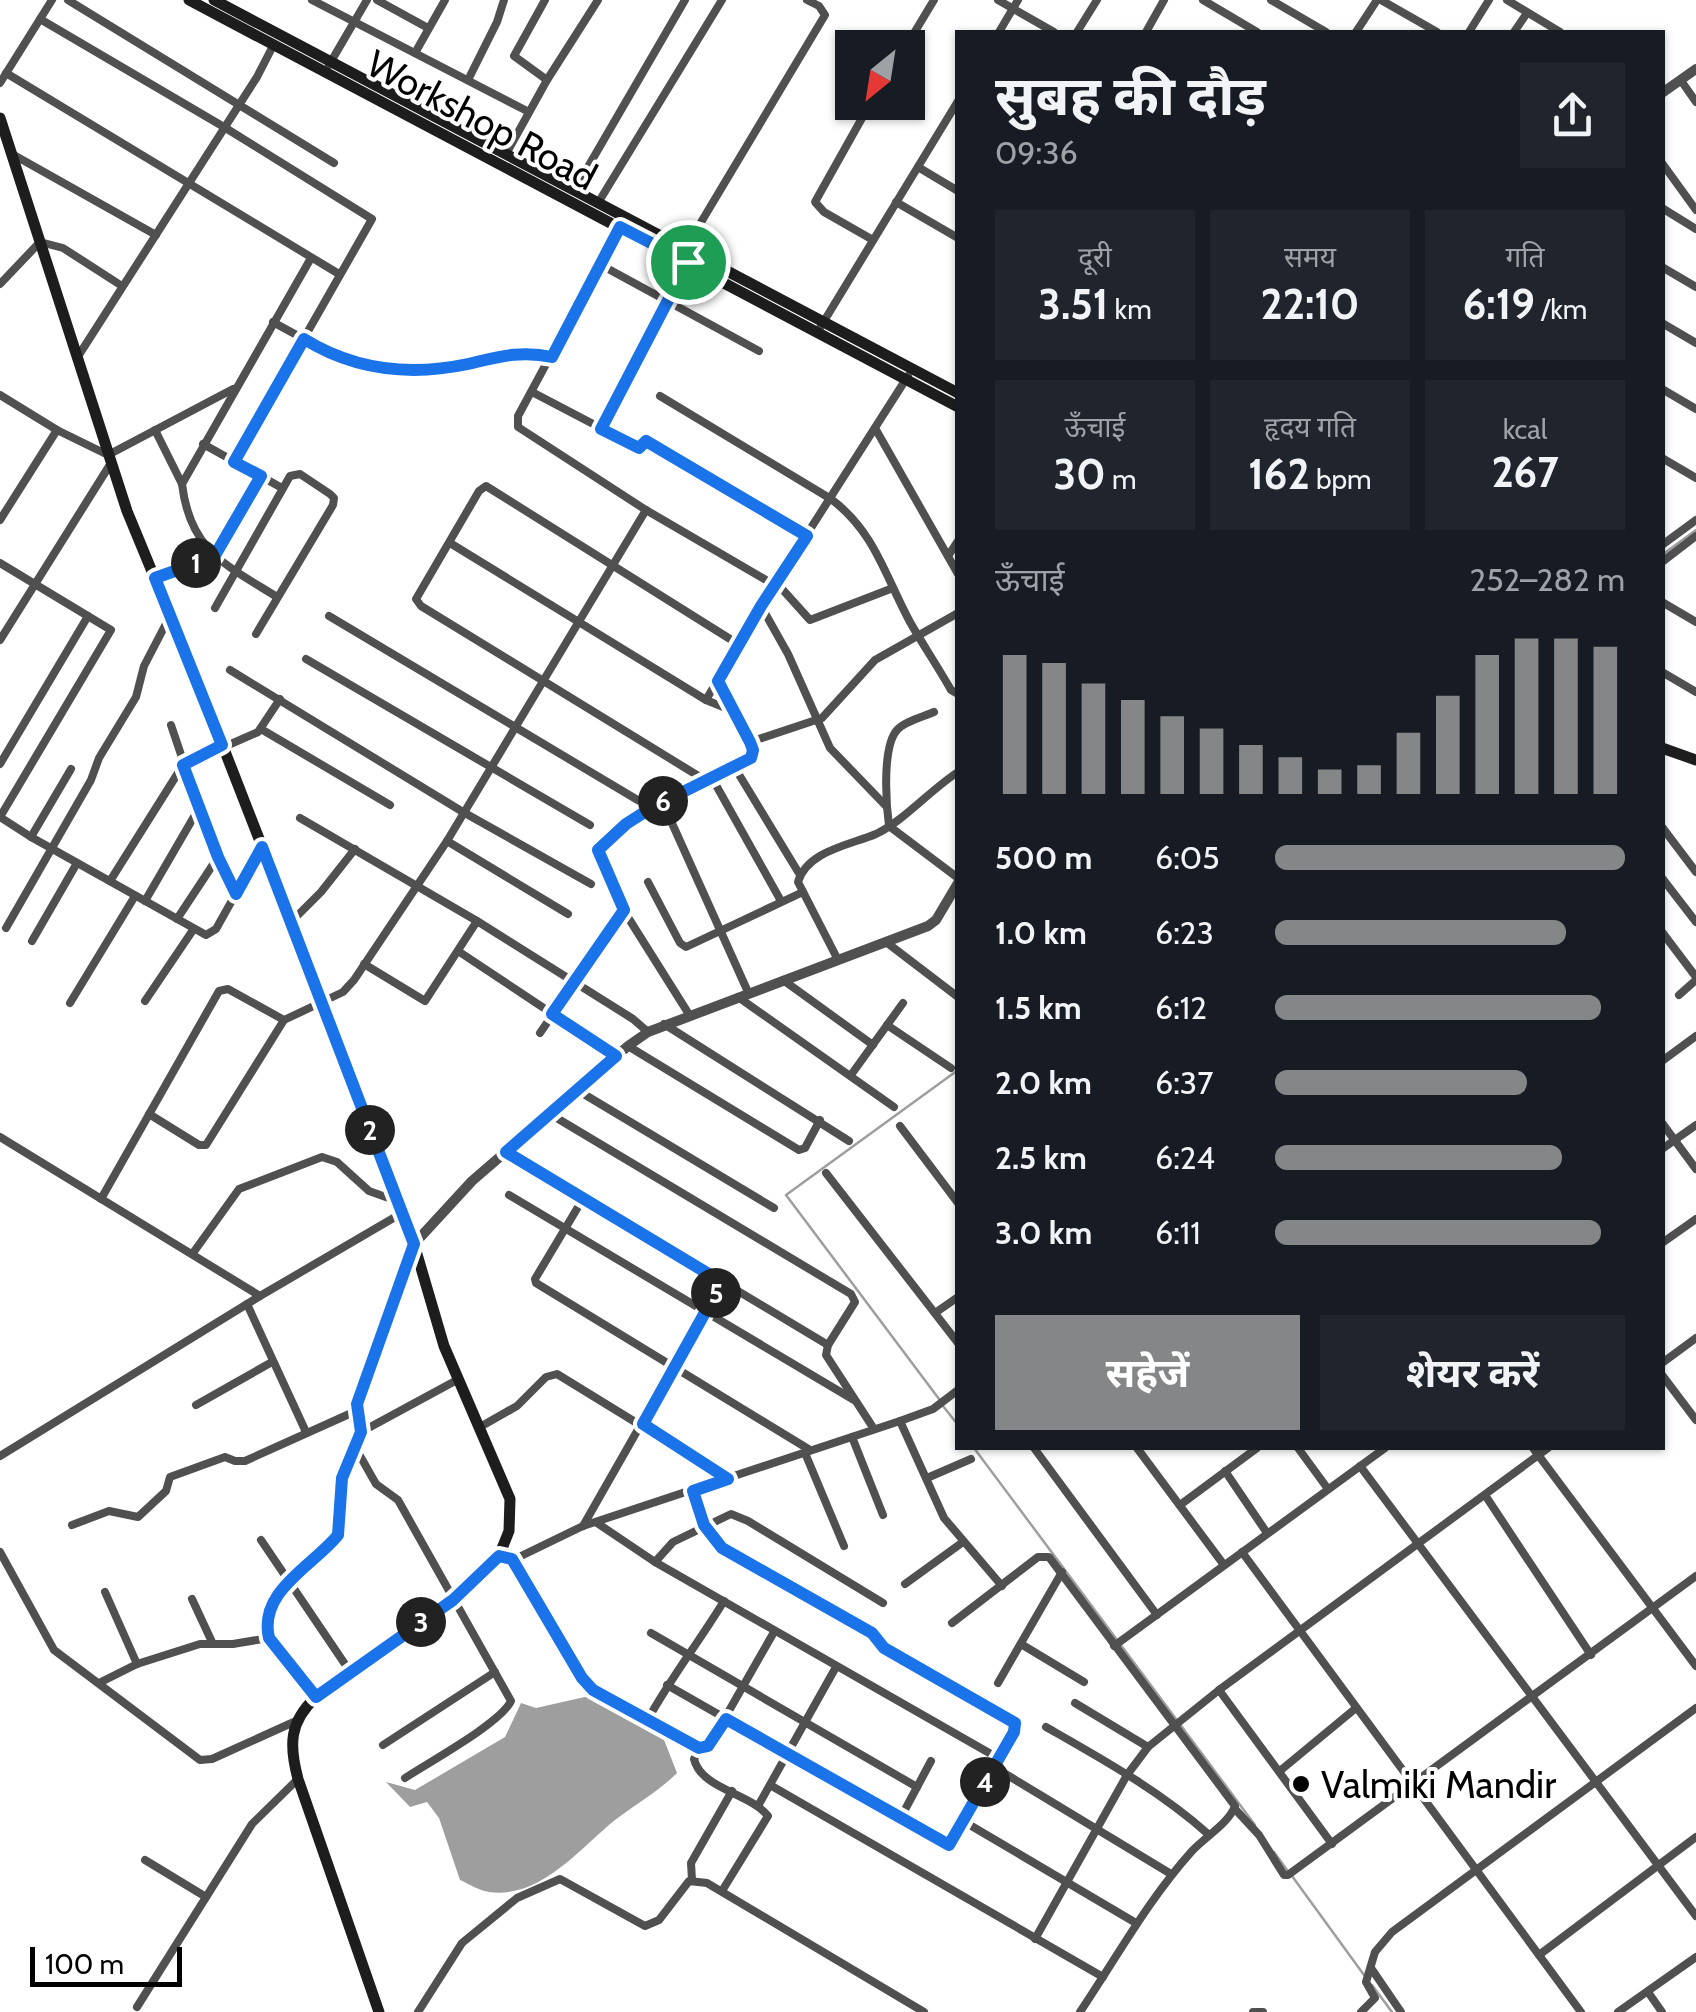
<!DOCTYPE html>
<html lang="hi">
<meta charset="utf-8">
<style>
body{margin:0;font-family:Cabin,"Noto Sans Devanagari",sans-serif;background:#20242c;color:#f1f3f6;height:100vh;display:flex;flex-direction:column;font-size:38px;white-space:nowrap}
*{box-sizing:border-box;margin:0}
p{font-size:32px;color:#9ea1a6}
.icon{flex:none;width:55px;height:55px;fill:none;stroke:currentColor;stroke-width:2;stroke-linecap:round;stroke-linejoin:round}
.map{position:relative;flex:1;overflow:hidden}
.panel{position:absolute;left:955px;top:30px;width:710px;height:1420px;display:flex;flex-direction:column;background:#171b24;border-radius:0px;box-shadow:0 2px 8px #0004}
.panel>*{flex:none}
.needle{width:65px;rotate:210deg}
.buttons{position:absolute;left:835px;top:30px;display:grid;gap:20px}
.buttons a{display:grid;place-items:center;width:90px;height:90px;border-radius:0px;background:#171b24;box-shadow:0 2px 8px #0004;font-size:50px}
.scale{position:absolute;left:30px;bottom:25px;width:152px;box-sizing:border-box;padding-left:10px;border:5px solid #000;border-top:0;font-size:28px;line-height:35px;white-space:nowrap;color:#000;-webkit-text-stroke:8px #fff;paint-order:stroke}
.pin{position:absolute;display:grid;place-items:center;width:85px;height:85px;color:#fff;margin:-42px;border:5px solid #fff;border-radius:50%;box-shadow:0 2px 10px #0007}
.km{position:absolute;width:50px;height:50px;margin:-25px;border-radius:50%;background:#222;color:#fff;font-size:28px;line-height:50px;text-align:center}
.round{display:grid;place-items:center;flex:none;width:105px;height:105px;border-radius:0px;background:#20242c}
.headline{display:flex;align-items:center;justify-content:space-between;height:170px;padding:0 40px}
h1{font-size:55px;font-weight:700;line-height:75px}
.metrics{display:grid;grid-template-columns:repeat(3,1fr);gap:15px;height:170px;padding:10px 40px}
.metrics div{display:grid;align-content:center;border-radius:0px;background:#20242c;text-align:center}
.metrics b{font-size:42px;font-weight:700}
.metrics small{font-size:28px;font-weight:400}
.metrics p{font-size:28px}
.chart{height:280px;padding:20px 40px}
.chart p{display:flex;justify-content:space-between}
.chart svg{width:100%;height:180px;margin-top:10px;stroke:#858687;stroke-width:6}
.cta{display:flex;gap:20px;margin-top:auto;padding:20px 40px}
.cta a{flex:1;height:115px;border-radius:0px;background:#858687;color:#fff;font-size:40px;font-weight:700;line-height:115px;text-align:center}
.cta a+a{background:#20242c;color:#f1f3f6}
ul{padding:0 40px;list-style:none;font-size:32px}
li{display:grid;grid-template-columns:160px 120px 1fr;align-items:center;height:75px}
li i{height:25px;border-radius:12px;background:#858687}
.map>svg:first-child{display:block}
</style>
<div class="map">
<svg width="1696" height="2012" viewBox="0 0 1696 2012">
<rect width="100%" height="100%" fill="#fff"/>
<path fill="#9e9e9e" d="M589 1696 661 1732 677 1773C658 1792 636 1804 615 1820 580 1848 541 1899 489 1892 480 1891 469 1884 460 1880L439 1818 427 1802 410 1807 386 1782 415 1790 505 1737 521 1703 536 1708Z"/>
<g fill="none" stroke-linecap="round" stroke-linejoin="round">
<g stroke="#9e9e9e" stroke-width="2.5">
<polyline points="1662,555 1696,530"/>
<polyline points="939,1399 786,1195 958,1070"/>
<polyline points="943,1406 958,1425"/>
<polyline points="974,1448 1255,1825"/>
<polyline points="1274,1852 1287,1870"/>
<polyline points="1292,1876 1364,1975"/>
<polyline points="1372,1985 1392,2012"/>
</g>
<g stroke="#505050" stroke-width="8">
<polyline points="68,0 334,163"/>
<polyline points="312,0 529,112"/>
<polyline points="377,0 428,28"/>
<polyline points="998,0 1054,32"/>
<polyline points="1203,0 1257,32"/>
<polyline points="1271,0 1326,32"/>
<polyline points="1381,0 1437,32"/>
<polyline points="1507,0 1560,32"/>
<polyline points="40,19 224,127 372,219 234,461"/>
<polyline points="999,32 1018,0"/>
<polyline points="1077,32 1097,0"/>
<polyline points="1146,32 1164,0"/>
<polyline points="1356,32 1377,0"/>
<polyline points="1469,32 1489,0"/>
<polyline points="1514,32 1527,13"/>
<polyline points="905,48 934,0"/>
<polyline points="415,53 445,0"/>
<polyline points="329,65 367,0"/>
<polyline points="6,73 339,274"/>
<polyline points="468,80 497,22 504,0"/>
<polyline points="547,80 598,0"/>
<polyline points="1682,82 1696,102"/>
<polyline points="0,83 52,0"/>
<polyline points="871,102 815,202 824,212 873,240"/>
<polyline points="12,154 156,235"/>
<polyline points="506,154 547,80 514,56 545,0"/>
<polyline points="1662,163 1696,210"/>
<polyline points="918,167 958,191"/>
<polyline points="574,191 685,0"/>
<polyline points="896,202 958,238"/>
<polyline points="598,203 722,0"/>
<polyline points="1662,208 1696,229"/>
<polyline points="620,227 518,416 518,427 646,510 783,590 810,620 893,588"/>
<polyline points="685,249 825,15 819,6 807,0"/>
<polyline points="601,265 759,351"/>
<polyline points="1662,267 1696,287"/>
<polyline points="0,284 40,242 63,248 122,286"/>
<path d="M273 322C331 354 374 379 443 369 482 363 513 349 551 357"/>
<polyline points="1662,323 1696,343"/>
<polyline points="818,331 958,101"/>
<polyline points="77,358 257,77 274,44"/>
<polyline points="1662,389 1696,409"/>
<polyline points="532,392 639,448 646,441 807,536"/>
<polyline points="0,395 57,430 108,455 233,389"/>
<path d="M660 396 831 499C875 532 885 576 910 622 923 645 938 667 951 690L958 694"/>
<polyline points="875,428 958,574"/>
<polyline points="601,429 688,262"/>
<polyline points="155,430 182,484"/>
<polyline points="203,444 282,488"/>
<polyline points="1662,458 1696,478"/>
<polyline points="0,520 57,430"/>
<polyline points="450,543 706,700 733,711"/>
<polyline points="1662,545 1696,520"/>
<polyline points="948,556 958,541"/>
<polyline points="1662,562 1696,536"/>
<polyline points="0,563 111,630 0,817"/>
<polyline points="155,578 213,557 261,476"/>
<path d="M277 597C226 565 190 551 182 484L311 258"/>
<polyline points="1662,602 1696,622"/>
<polyline points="761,606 788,654 830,748 886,806"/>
<polyline points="215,608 290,476 300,474 330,494 334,498 333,505 256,634"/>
<polyline points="329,616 651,808"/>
<polyline points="0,640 111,463"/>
<polyline points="306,659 590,825"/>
<polyline points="230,670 463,812 591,884"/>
<polyline points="1662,672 1696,692"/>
<polyline points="706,700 761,606 908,376"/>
<path d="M934 712C923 717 905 721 897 730 882 747 886 804 889 826L958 878"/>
<polyline points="171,725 199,808 236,893"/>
<polyline points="261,729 390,805"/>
<polyline points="750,742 822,718 875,660 958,613"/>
<polyline points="0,764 88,616"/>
<polyline points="735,768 800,875"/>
<polyline points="712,778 781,901"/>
<polyline points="705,780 421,606 416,599 479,491 486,486 738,644"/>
<polyline points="662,801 748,992"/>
<polyline points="0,817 31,837 206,935 216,929 262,847"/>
<polyline points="300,818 477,921 633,1019 648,1032"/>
<polyline points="1662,827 1696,872"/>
<polyline points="31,837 71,769"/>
<polyline points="447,841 568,914"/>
<polyline points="1662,878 1696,922"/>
<polyline points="110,881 183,765 258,732 280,699"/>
<polyline points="648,882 680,943 686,947 803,892"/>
<polyline points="145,901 199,808"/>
<polyline points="177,919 218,857"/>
<polyline points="291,922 321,892 355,849"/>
<polyline points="6,928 91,780 99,758 136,697 144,666 170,616"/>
<polyline points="1662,932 1696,977"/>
<polyline points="32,941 77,863"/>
<polyline points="886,942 958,997"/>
<polyline points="458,951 616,1056"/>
<path d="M838 960 798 882C807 851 850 845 876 834 905 820 930 790 958 772"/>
<polyline points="364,964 425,1001 477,921"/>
<polyline points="783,980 873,1045"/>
<polyline points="1679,995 1696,980"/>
<polyline points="738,997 894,1107"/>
<polyline points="145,1001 193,930"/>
<polyline points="70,1003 135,896"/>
<polyline points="690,1016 624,911 598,850 636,817 751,759 750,742 718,681"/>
<polyline points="664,1024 849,1141"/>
<polyline points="887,1025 951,1068"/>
<polyline points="540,1033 624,911"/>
<polyline points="628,1046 799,1150 805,1148 820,1120"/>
<polyline points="1662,1061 1696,1036"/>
<polyline points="851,1075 903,1003"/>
<polyline points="577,1090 774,1208"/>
<polyline points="149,1114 199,1145 206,1145 284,1020"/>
<polyline points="550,1114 851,1294 855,1302 828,1345 826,1355 874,1429"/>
<polyline points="1662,1123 1696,1169"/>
<polyline points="900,1126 958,1203"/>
<polyline points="0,1137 260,1296"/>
<polyline points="1662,1149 1696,1125"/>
<polyline points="506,1152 828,1345"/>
<polyline points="826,1173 958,1343"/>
<polyline points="509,1195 854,1400"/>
<polyline points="584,1197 535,1279 536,1283 810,1450"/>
<polyline points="101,1199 219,991 228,989 284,1020 343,992 354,980 447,841 646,510"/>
<polyline points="1662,1243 1696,1219"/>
<polyline points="193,1253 239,1189 322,1157 337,1162 369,1191 397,1201"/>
<polyline points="247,1304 306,1432"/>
<polyline points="935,1313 958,1297"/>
<polyline points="1662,1363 1696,1338"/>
<polyline points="1662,1375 1696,1420"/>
<polyline points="196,1405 272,1362"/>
<polyline points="900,1421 944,1518 1002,1586"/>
<polyline points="480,1427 517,1406 546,1377 557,1374 728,1479"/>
<polyline points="361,1432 457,1380"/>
<polyline points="852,1437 883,1515"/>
<path d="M355 1447 376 1484 398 1500 511 1701C501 1723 429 1762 405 1778"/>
<polyline points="1034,1448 1157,1615"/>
<polyline points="1137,1448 1224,1565"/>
<polyline points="1298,1448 1328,1489"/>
<polyline points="1533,1448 1696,1666"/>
<polyline points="805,1453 844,1546"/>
<polyline points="0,1456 260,1296 402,1213"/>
<polyline points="1360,1466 1696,1916"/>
<polyline points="1225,1471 1267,1533"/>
<polyline points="927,1478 971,1459"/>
<polyline points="1485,1495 1591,1655"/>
<polyline points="1180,1505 1257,1448"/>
<polyline points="597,1523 655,1562 998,1758"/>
<polyline points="72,1525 109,1511 138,1517 166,1491 170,1477 225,1457 235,1461 245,1461 356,1411"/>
<polyline points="583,1526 722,1282"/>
<polyline points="261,1540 351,1673"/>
<polyline points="0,1552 54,1650 200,1760 212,1759 296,1721"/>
<polyline points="1242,1552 1581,2012"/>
<polyline points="499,1556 519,1557 583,1526 900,1421 933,1409 958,1390"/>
<polyline points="512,1559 585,1683 699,1749 708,1746 714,1737 774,1632"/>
<polyline points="655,1562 673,1542 731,1514 748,1521 883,1603"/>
<polyline points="905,1584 963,1542"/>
<polyline points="105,1592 137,1664"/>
<polyline points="192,1599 212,1642"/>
<path d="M952 1623 1038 1557H1049L1235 1806C1229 1823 1205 1837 1192 1851 1148 1900 1117 1957 1080 2012"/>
<polyline points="651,1633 917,1787"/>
<polyline points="1021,1644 1084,1682"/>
<polyline points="1114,1646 1385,1448"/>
<polyline points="99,1683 137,1664 200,1644 233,1644 269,1638"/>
<polyline points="998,1683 1062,1572"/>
<polyline points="667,1685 947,1845 958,1832 1016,1727 1008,1717 885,1648 873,1633 722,1548 704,1525 693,1491"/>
<polyline points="1219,1690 1332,1844"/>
<path d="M316 1697C303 1681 274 1653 268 1634 255 1597 318 1560 338 1535L342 1478 361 1432 357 1404 414 1244"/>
<polyline points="1075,1703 1148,1747"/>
<path d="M647 1721C670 1679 699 1642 724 1601"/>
<path d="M1046 1727C1102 1759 1160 1791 1208 1834"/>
<polyline points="383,1745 495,1672"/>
<path d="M699 1749 694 1759C701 1789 750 1793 768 1816L722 1891"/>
<polyline points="994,1767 1171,1874"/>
<polyline points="1281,1770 1356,1708"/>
<polyline points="770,1785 1103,1977"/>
<polyline points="758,1806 836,1667"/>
<polyline points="1235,1809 1259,1835 1284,1875 1288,1875 1696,1576"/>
<polyline points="900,1819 931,1761"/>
<polyline points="963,1821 1136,1923"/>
<polyline points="145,1860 206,1897"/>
<polyline points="692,1880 691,1863 732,1791"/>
<polyline points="1035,1939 1127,1775 1148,1747 1219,1690 1548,1448"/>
<polyline points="1539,1955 1696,1837"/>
<polyline points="1371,1968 1401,2012"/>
<polyline points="1648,1992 1662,2012"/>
<polyline points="137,2007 252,1824 298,1779"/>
<polyline points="418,2012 462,1943 517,1898 560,1879 645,1926 659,1920 689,1881 707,1883 924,2012"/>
<polyline points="1253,2012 1263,2012"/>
<polyline points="1361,2012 1375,1998 1366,1982 1375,1952 1392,1932 1696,1708"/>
<polyline points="1618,2012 1696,1957"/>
</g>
<g stroke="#505050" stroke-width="10">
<polyline points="1662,93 1696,69"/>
<polyline points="414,1244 472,1181 628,1046 648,1032 928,926 936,920 958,883"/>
</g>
<g stroke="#1d1d1d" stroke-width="11">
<polyline points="189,0 958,407"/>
<polyline points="214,0 958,393"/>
<path d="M0 118 127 511 203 695 323 1003 414 1244 444 1346 510 1499 509 1531 499 1556 484 1574 453 1600 316 1697C289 1722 289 1745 298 1779L379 2012"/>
<polyline points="1662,748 1696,760"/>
</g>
</g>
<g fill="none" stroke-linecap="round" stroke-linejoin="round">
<g stroke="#fff" stroke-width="20">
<path id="route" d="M620 227 688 262 601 429 639 448 646 441 807 536 761 606 718 681 750 742 753 750 751 758 651 808 626 824 598 850 624 910 552 1014 616 1056 506 1152 722 1282 643 1424 728 1479 693 1491 704 1525 722 1548 872 1633 884 1648 1015 1723 1014 1732 949 1845 726 1719 708 1746 699 1748 593 1690 582 1678 512 1559 499 1556 453 1600 316 1697 269 1638C258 1591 313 1566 338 1535L342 1478 361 1432 357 1404 414 1244 262 847 236 894 218 857 183 765 222 745 155 578 214 557 261 476 234 462 304 339C354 370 411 376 468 364 498 357 521 350 552 357Z"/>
</g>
<use href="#route" stroke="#1a73e8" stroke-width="12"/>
</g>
<circle fill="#000" stroke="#fff" stroke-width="4" cx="1301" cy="1784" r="10"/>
<g text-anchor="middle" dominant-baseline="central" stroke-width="8" stroke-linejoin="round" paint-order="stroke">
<g font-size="38" fill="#000" stroke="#fff">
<text transform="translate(482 120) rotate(28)">Workshop Road</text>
</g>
<g font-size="38" fill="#000" stroke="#fff" text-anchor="start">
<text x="1321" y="1784">Valmiki Mandir</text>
</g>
</g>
</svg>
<div class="buttons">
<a><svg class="needle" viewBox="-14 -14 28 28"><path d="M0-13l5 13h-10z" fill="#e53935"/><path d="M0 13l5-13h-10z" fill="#9ea1a6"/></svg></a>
</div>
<div class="scale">100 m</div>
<div class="pin" style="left:688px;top:262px;background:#1e9e55"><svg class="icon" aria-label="arrive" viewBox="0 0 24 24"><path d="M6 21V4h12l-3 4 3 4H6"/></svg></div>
<b class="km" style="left:196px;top:563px">1</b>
<b class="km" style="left:370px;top:1130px">2</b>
<b class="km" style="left:421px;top:1622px">3</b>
<b class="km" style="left:985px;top:1782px">4</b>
<b class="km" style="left:716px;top:1293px">5</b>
<b class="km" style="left:663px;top:801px">6</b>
<section class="panel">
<div class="headline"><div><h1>सुबह की दौड़</h1><p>09:36</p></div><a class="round"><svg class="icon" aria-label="share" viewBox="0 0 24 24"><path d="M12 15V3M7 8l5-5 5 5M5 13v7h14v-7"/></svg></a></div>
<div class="metrics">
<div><p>दूरी</p><b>3.51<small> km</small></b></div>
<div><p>समय</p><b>22:10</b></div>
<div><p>गति</p><b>6:19<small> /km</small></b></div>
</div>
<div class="metrics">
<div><p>ऊँचाई</p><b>30<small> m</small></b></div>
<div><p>हृदय गति</p><b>162<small> bpm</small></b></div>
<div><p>kcal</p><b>267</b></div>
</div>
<div class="chart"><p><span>ऊँचाई</span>252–282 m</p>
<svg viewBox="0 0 160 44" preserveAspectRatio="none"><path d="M5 44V10M15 44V12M25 44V17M35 44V21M45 44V25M55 44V28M65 44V32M75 44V35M85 44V38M95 44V37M105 44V29M115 44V20M125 44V10M135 44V6M145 44V6M155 44V8"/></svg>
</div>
<ul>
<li><b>500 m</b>6:05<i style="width:100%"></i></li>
<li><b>1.0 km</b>6:23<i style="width:83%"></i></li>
<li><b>1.5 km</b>6:12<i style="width:93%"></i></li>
<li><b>2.0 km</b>6:37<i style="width:72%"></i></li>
<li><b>2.5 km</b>6:24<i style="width:82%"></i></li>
<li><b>3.0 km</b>6:11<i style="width:93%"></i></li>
</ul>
<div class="cta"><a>सहेजें</a><a>शेयर करें</a></div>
</section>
</div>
